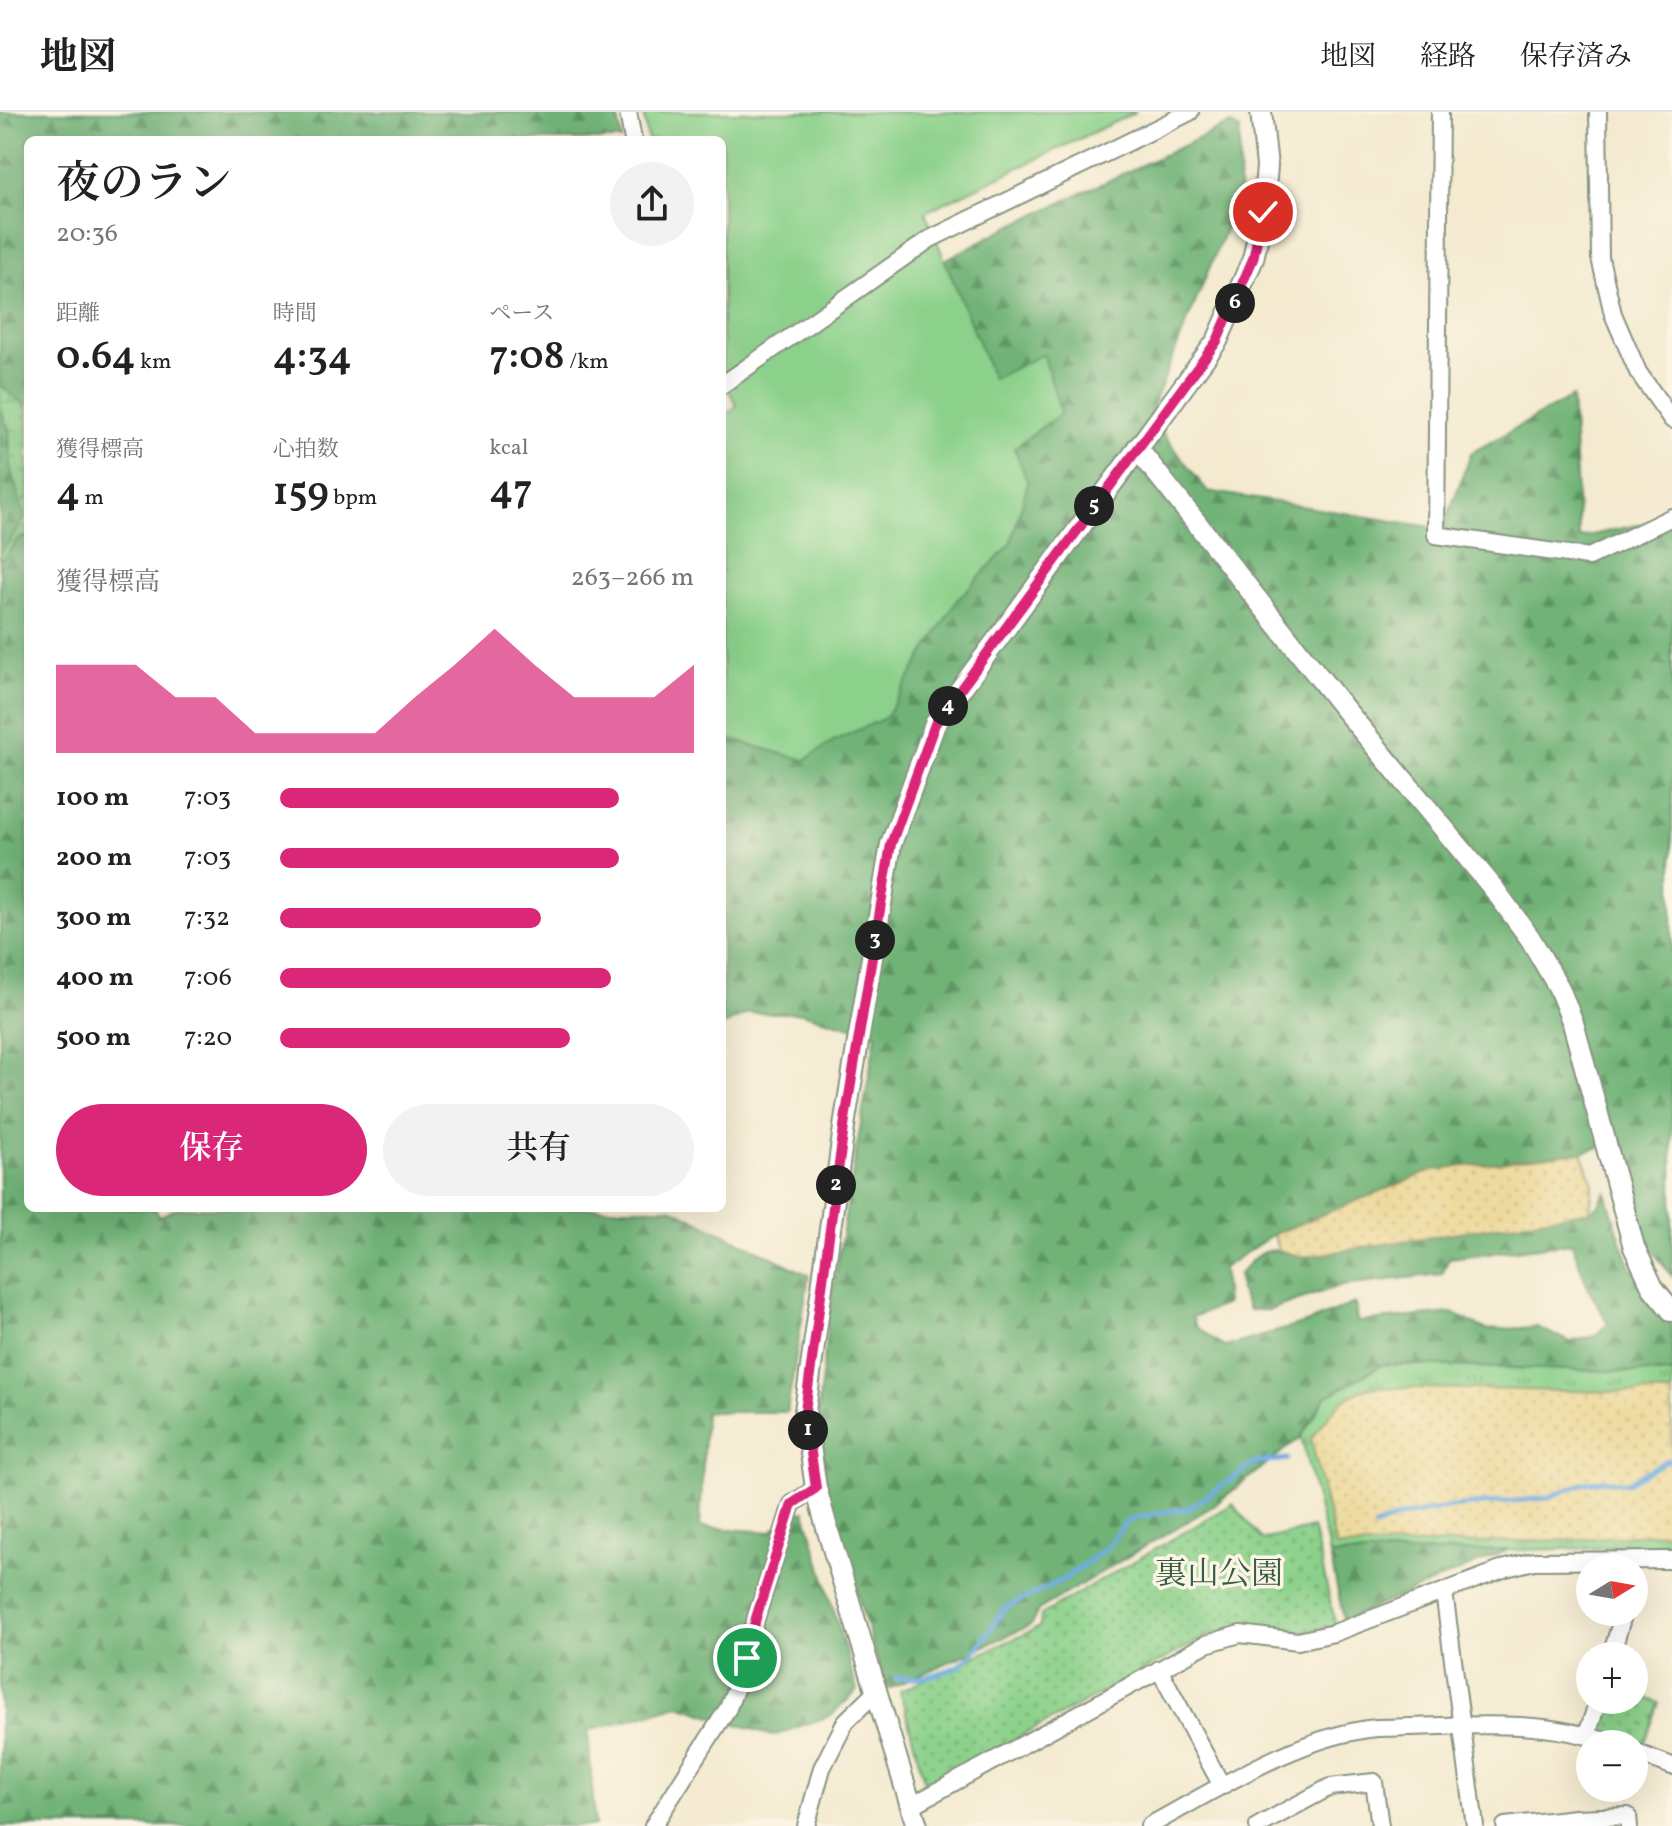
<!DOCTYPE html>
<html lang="ja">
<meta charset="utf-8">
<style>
body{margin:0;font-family:Vollkorn,"Noto Serif JP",serif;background:#f2f2f2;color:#222;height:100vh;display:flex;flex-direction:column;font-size:30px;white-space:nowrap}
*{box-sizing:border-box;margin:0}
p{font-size:26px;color:#767676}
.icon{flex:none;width:44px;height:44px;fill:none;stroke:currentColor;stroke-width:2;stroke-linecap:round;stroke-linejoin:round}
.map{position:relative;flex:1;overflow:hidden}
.panel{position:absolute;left:24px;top:24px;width:702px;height:1076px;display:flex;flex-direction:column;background:#fff;border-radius:12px;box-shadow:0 8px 32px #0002}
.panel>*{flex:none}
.needle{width:52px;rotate:79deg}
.buttons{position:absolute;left:1576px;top:1442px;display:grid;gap:16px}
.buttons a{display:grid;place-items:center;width:72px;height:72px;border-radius:50%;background:#fff;box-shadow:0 8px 32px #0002;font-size:40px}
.pin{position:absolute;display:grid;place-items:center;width:68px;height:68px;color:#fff;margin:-34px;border:4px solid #fff;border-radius:50%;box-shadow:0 2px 8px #0007}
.km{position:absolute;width:40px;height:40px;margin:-20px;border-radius:50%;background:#222;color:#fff;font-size:22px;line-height:40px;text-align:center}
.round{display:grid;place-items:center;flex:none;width:84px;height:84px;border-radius:42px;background:#f2f2f2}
.overview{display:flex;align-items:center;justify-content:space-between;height:136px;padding:0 32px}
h1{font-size:44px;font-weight:600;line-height:60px}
.figures{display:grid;grid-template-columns:repeat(3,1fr);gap:12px;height:136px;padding:8px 32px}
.figures div{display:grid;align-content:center}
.figures b{font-size:40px;font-weight:600}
.figures small{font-size:22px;font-weight:400}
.figures p{font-size:22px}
.chart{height:224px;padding:16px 32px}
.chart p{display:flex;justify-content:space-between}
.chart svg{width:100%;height:144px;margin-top:8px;fill:#db2777;opacity:.7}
.cta{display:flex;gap:16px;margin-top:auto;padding:16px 32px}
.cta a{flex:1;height:92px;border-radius:48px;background:#db2777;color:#fff;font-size:32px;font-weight:600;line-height:92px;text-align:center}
.cta a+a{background:#f2f2f2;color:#222}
ul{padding:0 32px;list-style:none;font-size:26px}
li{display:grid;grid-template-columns:128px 96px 1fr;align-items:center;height:60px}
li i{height:20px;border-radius:10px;background:#db2777}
header{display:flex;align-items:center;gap:48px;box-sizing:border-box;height:112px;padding:0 40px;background:#fff;border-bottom:2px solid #e0e0e0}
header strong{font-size:38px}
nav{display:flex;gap:44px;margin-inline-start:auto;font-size:28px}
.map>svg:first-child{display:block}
</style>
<header>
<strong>地図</strong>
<nav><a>地図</a><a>経路</a><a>保存済み</a></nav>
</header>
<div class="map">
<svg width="1672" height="1714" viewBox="0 0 1672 1714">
<defs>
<pattern id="grass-tufts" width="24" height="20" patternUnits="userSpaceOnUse" patternTransform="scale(2)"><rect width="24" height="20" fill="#8cd18b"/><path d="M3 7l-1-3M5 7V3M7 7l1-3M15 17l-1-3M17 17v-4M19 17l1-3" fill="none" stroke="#72ab72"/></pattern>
<pattern id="forest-firs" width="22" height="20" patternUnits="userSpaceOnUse" patternTransform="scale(2)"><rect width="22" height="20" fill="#71b377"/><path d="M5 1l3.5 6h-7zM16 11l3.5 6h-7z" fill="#5c9362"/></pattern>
<pattern id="wetland-marsh" width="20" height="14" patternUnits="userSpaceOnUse" patternTransform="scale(2)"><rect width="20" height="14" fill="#8cd18b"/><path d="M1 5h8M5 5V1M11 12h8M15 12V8" fill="none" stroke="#72ab72"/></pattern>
<pattern id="sand-dots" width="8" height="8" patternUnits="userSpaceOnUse" patternTransform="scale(2)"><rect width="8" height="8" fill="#eeda9e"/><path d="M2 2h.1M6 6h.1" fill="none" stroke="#ccbc89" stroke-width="1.8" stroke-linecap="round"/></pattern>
<pattern id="park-dots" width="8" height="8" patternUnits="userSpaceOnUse" patternTransform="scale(2)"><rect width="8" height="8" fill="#8cd18b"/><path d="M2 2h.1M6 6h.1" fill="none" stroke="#72ab72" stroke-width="1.8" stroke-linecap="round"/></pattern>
</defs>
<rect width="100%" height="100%" fill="#fcf5e5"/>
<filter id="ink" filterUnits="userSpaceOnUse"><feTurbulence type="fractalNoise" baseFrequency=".0125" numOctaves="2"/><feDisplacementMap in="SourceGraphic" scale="16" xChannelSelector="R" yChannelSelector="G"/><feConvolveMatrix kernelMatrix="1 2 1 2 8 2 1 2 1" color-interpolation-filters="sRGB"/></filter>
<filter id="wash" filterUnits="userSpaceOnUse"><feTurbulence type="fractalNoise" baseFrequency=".006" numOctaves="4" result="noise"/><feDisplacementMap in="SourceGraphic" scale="32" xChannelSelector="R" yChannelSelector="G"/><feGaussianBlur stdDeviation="1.8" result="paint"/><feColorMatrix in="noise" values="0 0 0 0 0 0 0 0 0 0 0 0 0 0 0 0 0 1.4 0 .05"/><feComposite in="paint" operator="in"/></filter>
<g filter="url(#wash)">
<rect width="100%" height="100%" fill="#f4ead0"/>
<polygon fill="url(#grass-tufts)" stroke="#568760" stroke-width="2" points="1384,1252 1672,1261 1672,1434 1330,1443 1301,1325 1326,1285"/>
<g fill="url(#forest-firs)" stroke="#487856" stroke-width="2">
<polygon points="0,0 617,0 622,28 28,28 28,1096 155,1096 159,1105 177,1096 671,1096 809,1163 787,1300 705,1300 700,1415 771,1420 793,1400 805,1399 857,1579 832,1603 773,1624 679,1593 588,1619 595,1714 0,1714"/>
<path d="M1230 12 1240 18 1239 84 1149 303 1207 379 1443 417 1471 341 1572 285 1579 426 1672 405V1164L1649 1134 1617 1030 1582 1040 1434 1058 1274 1122 1223 1156 1226 1192 1192 1205 1196 1215 1225 1235 1309 1210 1355 1191 1357 1210 1452 1201 1487 1218 1537 1215 1570 1230 1595 1224 1608 1211 1587 1173 1572 1131 1449 1146 1442 1162 1342 1173 1269 1198H1249L1240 1180 1239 1162C1264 1134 1267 1135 1303 1145L1590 1099 1598 1094 1606 1080C1622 1135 1630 1169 1672 1212V1261L1384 1252 1326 1285 1301 1325 1213 1394 1038 1498 1031 1513 886 1578 827 1382 818 1298 829 1201 876 922 802 901H748L722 914V625L805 648 833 629 885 606 957 488 1010 433 1028 371 1014 336 993 267 945 148 1000 119Z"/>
<polygon points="1508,1438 1344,1508 1330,1443"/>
</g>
<polygon fill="url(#wetland-marsh)" stroke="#568760" stroke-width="2" points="0,273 28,296 28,424 20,426 0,450 0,443 25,406 11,358 9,318 0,297"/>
<g fill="url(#sand-dots)" stroke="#868c69" stroke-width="2">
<polygon points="1582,1040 1593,1071 1590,1099 1303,1145 1278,1138 1274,1122 1434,1058"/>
<polygon points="1368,1275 1672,1281 1672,1420 1570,1428 1336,1435 1311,1327 1340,1290"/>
</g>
<g fill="url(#park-dots)" stroke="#568760" stroke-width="2">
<polygon points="1233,1392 1262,1428 1313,1416 1336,1514 1299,1520 1249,1514 1213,1521 926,1675 900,1579 1040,1515 1041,1503"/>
<polygon points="1634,1581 1659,1591 1644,1633 1598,1617 1609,1588 1634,1588"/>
</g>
<polygon fill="#8cd18b" stroke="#568760" stroke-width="2" points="643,0 1136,0 925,100 993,267 1043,242 1061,301 1014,336 1028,371 1010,433 957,488 885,606 833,629 805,648 722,625 722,308 737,293 722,266 722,28 648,28"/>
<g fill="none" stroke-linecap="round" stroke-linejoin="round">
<g stroke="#6dace0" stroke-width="5">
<polyline points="1375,1415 1399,1405 1451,1395 1547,1386 1582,1372 1601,1368 1627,1371 1667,1348 1672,1350"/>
<polyline points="896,1566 923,1566 956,1556 974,1541 1005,1496 1064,1467 1107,1435 1126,1410 1137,1405 1189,1396 1255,1351 1287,1347"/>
</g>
</g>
</g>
<g filter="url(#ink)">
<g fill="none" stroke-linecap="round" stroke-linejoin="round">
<g stroke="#8a9482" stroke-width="20">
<g id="minor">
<polyline points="628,0 633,28"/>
<polyline points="1440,0 1436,423 1589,445 1672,405"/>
<polyline points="1598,0 1600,146 1613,202 1638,260 1672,308"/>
<polyline points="722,273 930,127 1190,0"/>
<polyline points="1444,1480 1475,1714"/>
<polyline points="1611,1544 1624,1500"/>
<polyline points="1159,1557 1222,1674"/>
<polyline points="1587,1623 1598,1588"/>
<polyline points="1634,1640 1672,1654"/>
<polyline points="911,1694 1206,1532 1240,1522 1298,1529 1334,1521 1506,1456 1534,1449 1672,1448"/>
<polyline points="653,1714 728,1596 747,1546 756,1506 792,1392 816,1376"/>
<polyline points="806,1714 822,1656 846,1609 876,1580"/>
<path d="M1149 1714C1217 1677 1300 1623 1377 1616 1455 1615 1538 1604 1613 1632"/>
<polyline points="1258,1714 1330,1675 1374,1670 1380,1714"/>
<polyline points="1505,1714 1575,1706 1628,1704 1629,1714"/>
</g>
</g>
<g stroke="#8a9482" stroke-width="24">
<g id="tertiary">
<polyline points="1137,336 1342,594 1494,777 1530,826 1559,876 1573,911 1634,1135 1653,1176 1672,1199"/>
<polyline points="917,1714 827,1416 816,1376 805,1299 845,1008 891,732 935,612 1217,229 1253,147 1263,100 1267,54 1261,0"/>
</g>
</g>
<use href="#minor" stroke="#fff" stroke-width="16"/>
<use href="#tertiary" stroke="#fff" stroke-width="20"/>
</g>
</g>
<g fill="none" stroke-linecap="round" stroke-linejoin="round" filter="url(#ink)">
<g stroke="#fff" stroke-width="16">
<polyline id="route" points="747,1546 756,1506 792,1392 816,1376 805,1299 845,1008 891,732 935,612 1217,229 1253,147 1263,100"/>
</g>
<use href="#route" stroke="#db2777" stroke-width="10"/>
</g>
<g text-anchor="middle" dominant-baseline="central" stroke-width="7" stroke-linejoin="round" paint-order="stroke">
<g font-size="32" fill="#355b45" stroke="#fcf5e5">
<text x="1219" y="1464">裏山公園</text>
</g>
</g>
</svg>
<div class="buttons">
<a><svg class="needle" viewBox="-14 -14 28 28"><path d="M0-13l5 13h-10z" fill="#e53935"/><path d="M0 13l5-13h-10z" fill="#767676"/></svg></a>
<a>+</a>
<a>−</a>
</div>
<div class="pin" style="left:747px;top:1546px;background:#1e9e55"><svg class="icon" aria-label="arrive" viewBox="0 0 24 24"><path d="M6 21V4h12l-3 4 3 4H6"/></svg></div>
<div class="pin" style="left:1263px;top:100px;background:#d93025"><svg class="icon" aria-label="check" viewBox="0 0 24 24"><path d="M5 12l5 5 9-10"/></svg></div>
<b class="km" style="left:808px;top:1318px">1</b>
<b class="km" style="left:836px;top:1073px">2</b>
<b class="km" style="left:875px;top:828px">3</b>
<b class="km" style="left:948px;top:594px">4</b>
<b class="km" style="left:1094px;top:394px">5</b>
<b class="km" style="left:1235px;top:191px">6</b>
<section class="panel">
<div class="overview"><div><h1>夜のラン</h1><p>20:36</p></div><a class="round"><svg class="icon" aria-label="share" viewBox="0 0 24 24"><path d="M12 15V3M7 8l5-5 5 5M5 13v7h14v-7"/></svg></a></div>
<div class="figures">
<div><p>距離</p><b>0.64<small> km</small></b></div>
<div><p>時間</p><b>4:34</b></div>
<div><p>ペース</p><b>7:08<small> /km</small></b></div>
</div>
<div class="figures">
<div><p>獲得標高</p><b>4<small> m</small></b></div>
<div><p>心拍数</p><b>159<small> bpm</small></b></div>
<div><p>kcal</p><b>47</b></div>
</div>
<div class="chart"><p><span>獲得標高</span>263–266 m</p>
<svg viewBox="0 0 160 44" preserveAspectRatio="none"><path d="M0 44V17L10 17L20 17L30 27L40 27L50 38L60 38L70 38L80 38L90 27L100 17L110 6L120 17L130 27L140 27L150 27L160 17V44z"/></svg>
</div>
<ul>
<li><b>100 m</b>7:03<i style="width:82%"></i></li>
<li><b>200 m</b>7:03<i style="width:82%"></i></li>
<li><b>300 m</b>7:32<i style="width:63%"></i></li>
<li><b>400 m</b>7:06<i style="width:80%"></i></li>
<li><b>500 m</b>7:20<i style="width:70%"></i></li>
</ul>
<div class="cta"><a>保存</a><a>共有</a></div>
</section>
</div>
